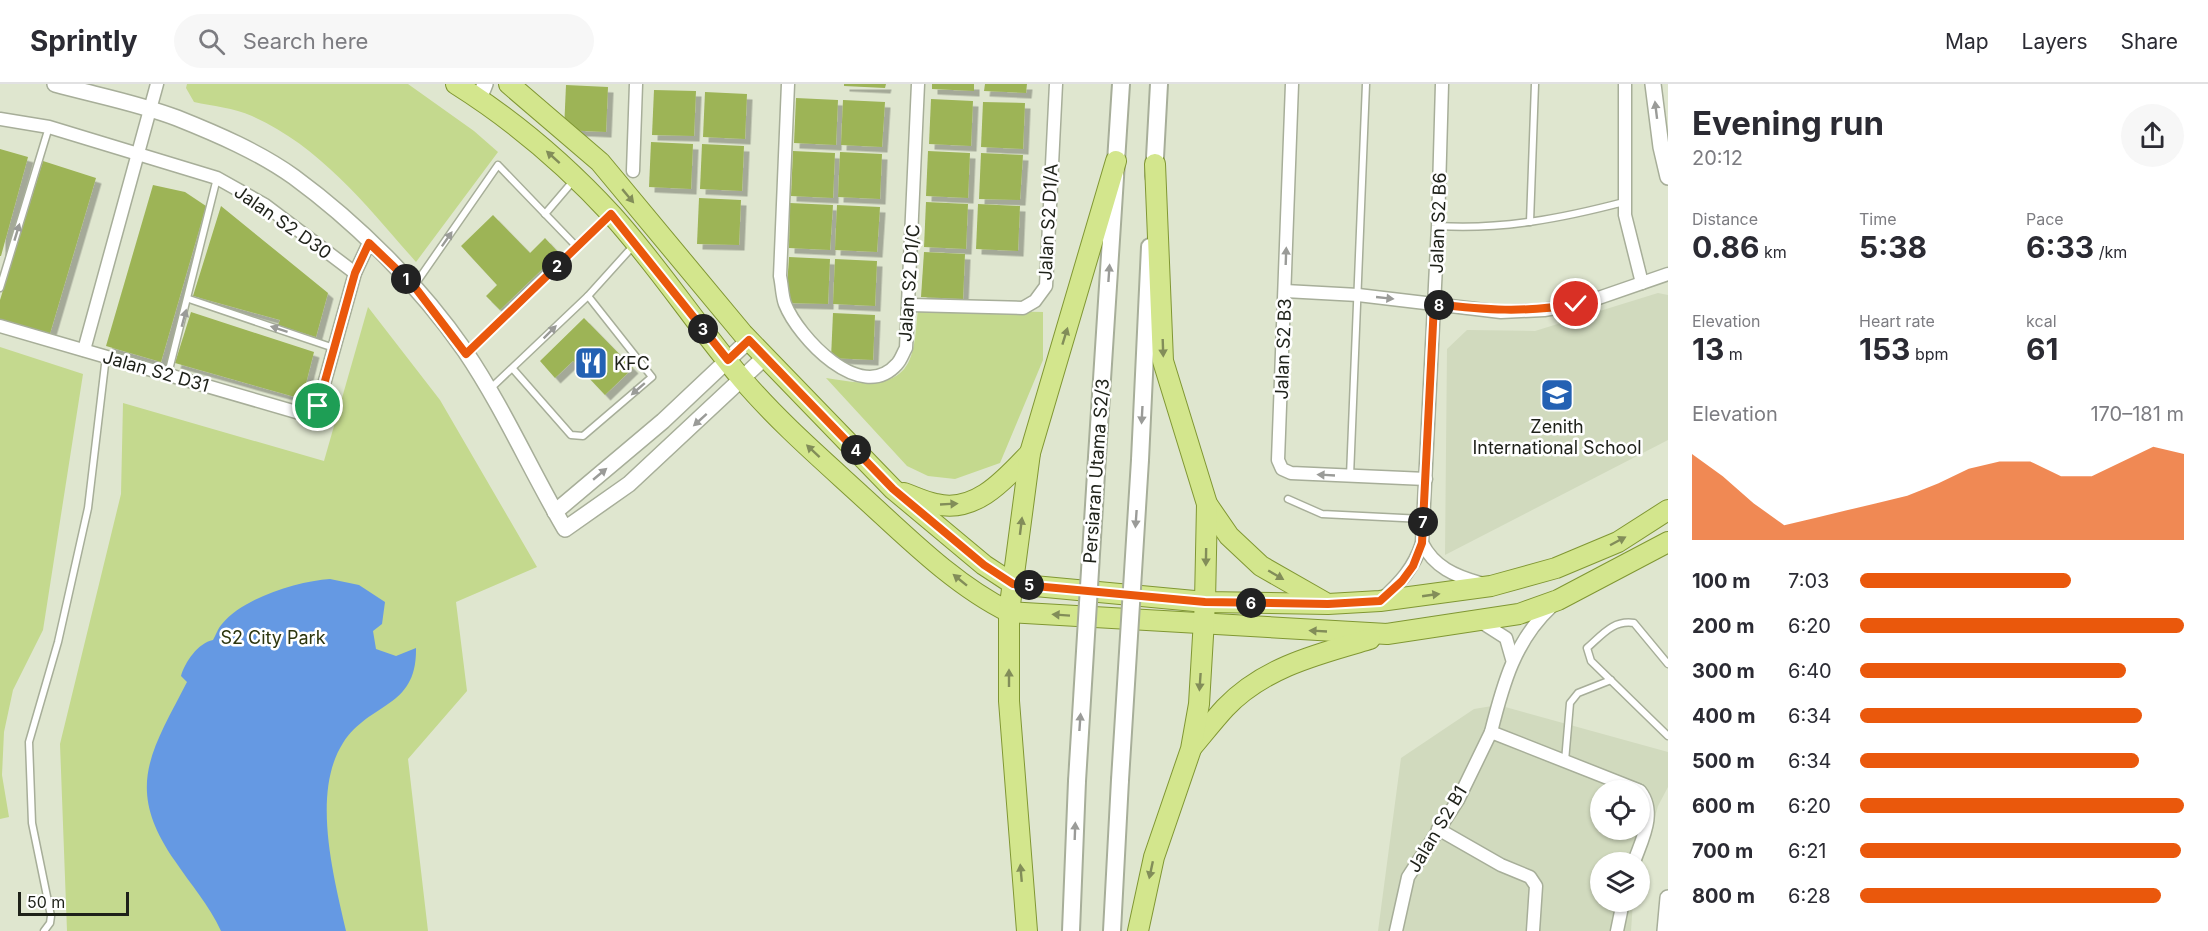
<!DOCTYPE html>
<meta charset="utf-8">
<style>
body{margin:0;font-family:Inter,sans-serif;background:#f7f7f7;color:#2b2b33;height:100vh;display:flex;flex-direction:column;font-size:22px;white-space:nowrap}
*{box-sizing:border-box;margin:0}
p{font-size:20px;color:#7c7c81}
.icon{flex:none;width:33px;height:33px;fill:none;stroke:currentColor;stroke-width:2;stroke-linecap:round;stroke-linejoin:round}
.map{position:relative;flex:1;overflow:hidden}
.sheet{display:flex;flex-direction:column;background:#fff;width:540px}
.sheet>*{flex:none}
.fabs{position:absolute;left:1590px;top:696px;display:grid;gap:12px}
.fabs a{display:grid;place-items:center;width:60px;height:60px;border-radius:50%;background:#fff;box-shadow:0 2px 4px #0004;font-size:30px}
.scale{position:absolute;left:18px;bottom:15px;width:111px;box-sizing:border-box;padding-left:6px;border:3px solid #1e2119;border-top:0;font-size:16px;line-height:21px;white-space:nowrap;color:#1e2119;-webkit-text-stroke:4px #fff;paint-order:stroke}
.pin{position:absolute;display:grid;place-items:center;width:51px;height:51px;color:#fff;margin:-26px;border:3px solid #fff;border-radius:50%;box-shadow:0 2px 6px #0007}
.km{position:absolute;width:30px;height:30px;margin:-15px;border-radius:50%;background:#222;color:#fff;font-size:16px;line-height:30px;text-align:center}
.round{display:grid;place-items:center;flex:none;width:63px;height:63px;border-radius:32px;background:#f7f7f7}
.summary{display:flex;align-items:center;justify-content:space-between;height:102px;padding:0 24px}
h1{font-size:33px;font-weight:700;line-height:45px}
.stats{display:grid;grid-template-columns:repeat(3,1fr);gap:9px;height:102px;padding:6px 24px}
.stats div{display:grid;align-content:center}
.stats b{font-size:30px;font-weight:700}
.stats small{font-size:16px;font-weight:400}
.stats p{font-size:16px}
.chart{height:168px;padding:12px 24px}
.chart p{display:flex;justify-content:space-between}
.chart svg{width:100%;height:108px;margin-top:6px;fill:#ea580c;opacity:.7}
ul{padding:0 24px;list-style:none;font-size:20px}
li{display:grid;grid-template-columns:96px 72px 1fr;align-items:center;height:45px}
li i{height:15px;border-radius:8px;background:#ea580c}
header{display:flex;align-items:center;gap:36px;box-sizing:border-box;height:84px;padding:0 30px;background:#fff;border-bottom:2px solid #e1e1e2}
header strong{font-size:28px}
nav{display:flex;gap:33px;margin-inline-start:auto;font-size:21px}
.search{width:420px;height:54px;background:#f7f7f7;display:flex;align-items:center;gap:15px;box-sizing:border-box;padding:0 21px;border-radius:33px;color:#7c7c81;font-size:22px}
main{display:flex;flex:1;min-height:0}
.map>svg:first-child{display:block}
</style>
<header>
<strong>Sprintly</strong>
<div class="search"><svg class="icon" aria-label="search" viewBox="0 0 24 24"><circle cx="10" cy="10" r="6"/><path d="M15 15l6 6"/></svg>Search here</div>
<nav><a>Map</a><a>Layers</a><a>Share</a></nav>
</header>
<main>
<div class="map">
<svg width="1668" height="847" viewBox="0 0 1668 847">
<defs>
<filter id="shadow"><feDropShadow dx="5.5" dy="5.5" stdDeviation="0" flood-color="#0004"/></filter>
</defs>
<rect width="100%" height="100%" fill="#dfe6cf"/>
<g fill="#d1dabe" fill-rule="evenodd">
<polygon points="1658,209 1668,211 1668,356 1445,471 1447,265 1467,246 1535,247"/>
<path d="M1498 621 1668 668V703L1658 722 1640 786V778H1600V818H1633L1631 847H1378L1401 674 1474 625ZM1600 706H1640V746H1600Z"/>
</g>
<g fill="#c4d98e">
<path d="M187 0H408L474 47 498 68 416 178C368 123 320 62 252 32 234 24 212 22 194 18L186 4Z"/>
<polygon points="368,223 440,316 537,483 456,518 467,607 408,675 428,847 67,847 60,660 121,410 123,319 324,377"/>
<path d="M918 226 1043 228V276L1000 379 955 395 928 392 907 382 826 294C855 298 899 309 911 272 916 258 916 240 918 226Z"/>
<polygon points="0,263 83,290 43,546 13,606 4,648 2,691 9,733 0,735"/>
</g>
<path fill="#6599e3" d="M330 495 359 501 385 518 382 540 373 547 376 565 396 572 416 564C417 625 370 617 343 659 311 709 334 794 346 847H221C209 821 191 801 175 777 124 704 151 668 187 598L181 592C185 578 198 559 213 556 216 551 218 544 222 540 243 514 298 497 330 495Z"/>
<g fill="#9db457" filter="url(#shadow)">
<polygon points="844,0 886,0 885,4 844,2"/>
<polygon points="932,0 974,0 974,7 932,5"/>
<polygon points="985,0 1027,0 1026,9 984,7"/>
<polygon points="566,1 608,3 606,48 564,46"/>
<polygon points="654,6 696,7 694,52 652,51"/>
<polygon points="705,8 747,10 745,55 703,53"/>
<polygon points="796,14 838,16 836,61 794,59"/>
<polygon points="931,15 973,17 971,62 929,60"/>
<polygon points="843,16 885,18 882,63 841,61"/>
<polygon points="983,18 1025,19 1023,65 981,63"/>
<polygon points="651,58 693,60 691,105 649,103"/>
<polygon points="702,60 744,62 742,107 700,105"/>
<polygon points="0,65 28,73 1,172 0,172"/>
<polygon points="793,67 835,69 833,114 791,112"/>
<polygon points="928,67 970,69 968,114 926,112"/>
<polygon points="840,68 882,70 880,115 838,113"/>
<polygon points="981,69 1023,71 1020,116 979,115"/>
<polygon points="43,77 96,94 49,253 0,236 0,216"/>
<polygon points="153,101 185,108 206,122 161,278 106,262"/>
<polygon points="699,114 741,116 739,161 697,160"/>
<polygon points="926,118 968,120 966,165 924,163"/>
<polygon points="790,119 833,121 830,166 789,164"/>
<polygon points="978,120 1020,122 1018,167 976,165"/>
<polygon points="837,121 880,123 877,168 835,166"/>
<polygon points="221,122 328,209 316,253 278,241 280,236 193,212"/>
<polygon points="493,131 530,169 545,154 559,169 500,226 486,212 497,201 461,162"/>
<polygon points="924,168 965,170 963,215 921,213"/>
<polygon points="789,173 830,175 828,220 786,219"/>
<polygon points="835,175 877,177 875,222 833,220"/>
<polygon points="191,228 314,268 302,315 175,279"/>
<polygon points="833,229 875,231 873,276 831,274"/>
<polygon points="584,234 633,284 605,311 573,277 555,294 540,277"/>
</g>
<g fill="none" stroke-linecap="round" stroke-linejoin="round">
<g stroke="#a7ae99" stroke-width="9">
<g id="service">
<polyline points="545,130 574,96"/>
<polyline points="1530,138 1535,0"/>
<path d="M1438 142C1502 146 1563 134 1624 118"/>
<polyline points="414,202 498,81 577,163"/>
<polyline points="0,204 49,43"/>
<polyline points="189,215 334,264"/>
<polyline points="467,269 608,133"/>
<polyline points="513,285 571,351 583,352 652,293 588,212"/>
<polyline points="168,290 217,94"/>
<polyline points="491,304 588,212 634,161"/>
<polyline points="1350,392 1366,0"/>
<polyline points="1288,415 1322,430 1423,435"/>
<path d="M1668 580 1634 539C1613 536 1603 550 1587 564L1591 577 1668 652"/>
<polyline points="1565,677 1570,619 1578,609 1611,596"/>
<polyline points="44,847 50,839 51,832 32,739 29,658 58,558 88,424 106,272"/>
</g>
</g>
<g stroke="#a7ae99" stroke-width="15">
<g id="minor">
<path d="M788 0 780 192C782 201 782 212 785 220 798 253 861 321 897 280 901 276 903 269 906 264L918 0"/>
<polyline points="1292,0 1278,376 1282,385 1291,389 1426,395"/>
<polyline points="1625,0 1625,131 1642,199"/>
<polyline points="0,35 49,43 217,94 265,121 355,189"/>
<polyline points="633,87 636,0"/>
<polyline points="1285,207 1358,211 1501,228 1544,226 1584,219 1668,190"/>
<polyline points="910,221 1023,224 1035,217 1046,202 1056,0"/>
<polyline points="0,242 303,330 312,328 318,322 355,189 369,159"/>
<polyline points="84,266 157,0"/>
<path d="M1422 459C1434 483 1455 492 1480 499"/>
<path d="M1381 516C1400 499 1414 484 1422 459L1438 142 1442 0"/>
<polyline points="1481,538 1506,554 1512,575"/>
<path d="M1491 648C1503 600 1515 556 1552 522"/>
<polyline points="1438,745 1501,781 1530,793 1536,802 1533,847"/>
<path d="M1634 778C1642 755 1657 729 1640 707"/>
<polyline points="1396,847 1408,793 1458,716 1491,648 1638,706"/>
<polyline points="1617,847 1623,818"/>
</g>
</g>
<g stroke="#a7ae99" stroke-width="18">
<g id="tertiary">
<path d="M55 0C95 11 138 19 177 34 217 50 259 68 294 93 358 140 420 202 465 267 503 323 531 387 565 445L629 400 765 273"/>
<polyline points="1653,0 1661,63 1668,93"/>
<polyline points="479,15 485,0"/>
<polyline points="555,428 663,337 749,256"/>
<polyline points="1665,847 1668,814"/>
</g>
</g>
<g stroke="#a7ae99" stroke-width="20">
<g id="secondary">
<polyline points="1154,92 1159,0"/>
<polyline points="1097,373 1121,0"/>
<polyline points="1140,376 1150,163"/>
<polyline points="1071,847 1077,697"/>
<polyline points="1112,847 1120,696"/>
</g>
</g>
<g stroke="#809733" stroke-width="22">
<g id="primary">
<path d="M456 0C513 36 566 81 612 131 659 183 697 242 742 295 782 342 831 383 876 425 916 462 960 504 1009 528L1387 550 1519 530 1558 516 1668 458"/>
<polyline points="509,0 600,78 743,250 893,405 984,481 1013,500 1205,518 1328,520 1380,517 1491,502 1556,484 1618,458 1668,426"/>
<path d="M904 409C915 413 925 418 936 420 976 430 1006 394 1030 369"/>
<polyline points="1207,420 1229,452 1261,482 1324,518"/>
<path d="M1192 663C1203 650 1214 636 1225 624 1264 583 1318 570 1370 555"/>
<polyline points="1027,847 1009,617 1009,528 1030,369 1116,77"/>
<polyline points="1138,847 1154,773 1191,665 1199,620 1205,518 1207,420 1163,277 1155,80"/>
</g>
</g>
<use href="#service" stroke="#fff" stroke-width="6"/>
<use href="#minor" stroke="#fff" stroke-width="12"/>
<use href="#tertiary" stroke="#fff" stroke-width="15"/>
<use href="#secondary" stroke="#fff" stroke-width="16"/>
<use href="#primary" stroke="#d3e68d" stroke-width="20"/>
<g stroke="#a7ae99" stroke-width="20" stroke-linecap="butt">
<g id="secondary-bridge">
<polyline points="1120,696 1140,376"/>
<polyline points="1077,697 1097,373"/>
</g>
</g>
<use href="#secondary-bridge" stroke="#fff" stroke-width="16"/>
</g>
<defs><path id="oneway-solid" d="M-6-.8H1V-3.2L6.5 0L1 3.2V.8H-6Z" transform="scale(1.5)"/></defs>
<g fill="#9a9b98">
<use href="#oneway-solid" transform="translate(1656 26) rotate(-97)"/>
<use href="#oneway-solid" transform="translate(17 148) rotate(-73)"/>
<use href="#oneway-solid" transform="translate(447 155) rotate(-55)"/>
<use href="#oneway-solid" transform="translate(1286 172) rotate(-88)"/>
<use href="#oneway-solid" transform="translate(1109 189) rotate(-86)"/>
<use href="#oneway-solid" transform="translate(1385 214) rotate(6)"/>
<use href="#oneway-solid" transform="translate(184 234) rotate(-75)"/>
<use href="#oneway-solid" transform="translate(279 245) rotate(-162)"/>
<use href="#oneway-solid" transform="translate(550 248) rotate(-45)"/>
<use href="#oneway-solid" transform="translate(638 305) rotate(139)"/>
<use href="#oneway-solid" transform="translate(1142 331) rotate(93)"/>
<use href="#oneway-solid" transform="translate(700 336) rotate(138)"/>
<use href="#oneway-solid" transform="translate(600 390) rotate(-40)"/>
<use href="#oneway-solid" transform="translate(1326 391) rotate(-177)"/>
<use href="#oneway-solid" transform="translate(1136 435) rotate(94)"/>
<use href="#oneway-solid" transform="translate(1080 638) rotate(-86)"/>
<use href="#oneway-solid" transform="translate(1075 747) rotate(-88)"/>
</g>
<g fill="#828d59">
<use href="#oneway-solid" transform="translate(553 73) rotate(-138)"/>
<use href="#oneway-solid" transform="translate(628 112) rotate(50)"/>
<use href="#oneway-solid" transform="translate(1065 252) rotate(-73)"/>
<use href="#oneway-solid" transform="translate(1163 264) rotate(88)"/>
<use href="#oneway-solid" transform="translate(813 367) rotate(-137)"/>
<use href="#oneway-solid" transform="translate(949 420) rotate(-3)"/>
<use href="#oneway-solid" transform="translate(1021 442) rotate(-83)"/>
<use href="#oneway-solid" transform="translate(1618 457) rotate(-28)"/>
<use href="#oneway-solid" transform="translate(1206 473) rotate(91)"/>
<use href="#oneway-solid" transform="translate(1276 491) rotate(30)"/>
<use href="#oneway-solid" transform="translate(960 496) rotate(-141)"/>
<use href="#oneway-solid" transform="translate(1431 511) rotate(-8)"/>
<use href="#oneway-solid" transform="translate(1061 531) rotate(-176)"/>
<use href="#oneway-solid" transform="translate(1318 547) rotate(-177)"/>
<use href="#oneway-solid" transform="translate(1009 594) rotate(-90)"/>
<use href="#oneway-solid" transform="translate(1200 598) rotate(94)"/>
<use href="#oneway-solid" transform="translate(1151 786) rotate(102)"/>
<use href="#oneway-solid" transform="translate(1021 789) rotate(-95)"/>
</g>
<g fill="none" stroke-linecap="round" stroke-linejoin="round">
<g stroke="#fff" stroke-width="12">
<path id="route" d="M318 322 355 189 369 159 414 202 466 270 611 130 728 276 749 256 893 405 984 481 1013 500 1205 518 1328 520 1380 517 1402 497 1413 482 1422 459 1434 220C1486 226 1524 229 1576 220"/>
</g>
<use href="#route" stroke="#ea580c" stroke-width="8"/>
</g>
<defs>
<g id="restaurant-square" transform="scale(1.725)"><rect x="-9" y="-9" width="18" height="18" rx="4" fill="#2461b3" stroke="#fff"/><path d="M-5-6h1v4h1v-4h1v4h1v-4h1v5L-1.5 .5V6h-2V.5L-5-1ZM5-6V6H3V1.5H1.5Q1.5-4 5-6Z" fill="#fff"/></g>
<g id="school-square" transform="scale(1.725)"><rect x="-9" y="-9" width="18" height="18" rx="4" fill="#2461b3" stroke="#fff"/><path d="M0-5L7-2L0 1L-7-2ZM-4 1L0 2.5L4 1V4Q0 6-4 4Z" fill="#fff"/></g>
</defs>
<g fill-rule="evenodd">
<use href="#restaurant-square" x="591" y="279"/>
<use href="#school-square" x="1557" y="311"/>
</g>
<g text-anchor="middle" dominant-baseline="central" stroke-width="5" stroke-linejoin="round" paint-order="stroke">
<g font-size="18" fill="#1e2119" stroke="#fff">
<text transform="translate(283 138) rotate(35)">Jalan S2 D30</text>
<text transform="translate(1048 138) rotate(-87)">Jalan S2 D1/A</text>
<text transform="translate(1438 139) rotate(-88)">Jalan S2 B6</text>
<text transform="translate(909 199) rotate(-86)">Jalan S2 D1/C</text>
<text transform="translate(1283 265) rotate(-88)">Jalan S2 B3</text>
<text transform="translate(156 287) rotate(16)">Jalan S2 D31</text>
<text transform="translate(1096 387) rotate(-86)">Persiaran Utama S2/3</text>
<text transform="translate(1437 745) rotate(-59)">Jalan S2 B1</text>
</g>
<g font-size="18" fill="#1e2119" stroke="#fff" text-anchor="start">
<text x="614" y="279">KFC</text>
<text x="1557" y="342" text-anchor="middle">Zenith<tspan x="1557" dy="21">International School</tspan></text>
</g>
<g font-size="18" fill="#2c350e" stroke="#fff">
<text x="273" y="553">S2 City Park</text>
</g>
</g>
</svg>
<div class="fabs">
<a><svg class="icon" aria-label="locate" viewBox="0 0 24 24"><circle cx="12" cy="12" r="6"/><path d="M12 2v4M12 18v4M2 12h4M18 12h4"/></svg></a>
<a><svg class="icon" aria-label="layers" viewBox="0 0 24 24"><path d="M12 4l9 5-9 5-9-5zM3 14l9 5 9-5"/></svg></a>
</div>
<div class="scale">50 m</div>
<div class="pin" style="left:318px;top:322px;background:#1e9e55"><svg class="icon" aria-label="arrive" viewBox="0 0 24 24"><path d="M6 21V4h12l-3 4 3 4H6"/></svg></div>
<div class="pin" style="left:1576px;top:220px;background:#d93025"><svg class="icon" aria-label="check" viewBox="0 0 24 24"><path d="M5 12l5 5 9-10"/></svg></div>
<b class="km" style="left:406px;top:195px">1</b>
<b class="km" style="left:557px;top:182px">2</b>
<b class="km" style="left:703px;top:245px">3</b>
<b class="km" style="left:856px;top:366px">4</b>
<b class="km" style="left:1029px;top:501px">5</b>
<b class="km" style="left:1251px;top:519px">6</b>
<b class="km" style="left:1423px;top:438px">7</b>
<b class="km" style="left:1439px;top:221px">8</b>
</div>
<section class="sheet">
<div class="summary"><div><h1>Evening run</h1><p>20:12</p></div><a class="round"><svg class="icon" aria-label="share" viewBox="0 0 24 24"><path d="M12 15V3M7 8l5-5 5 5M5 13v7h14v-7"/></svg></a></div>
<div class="stats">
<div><p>Distance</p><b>0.86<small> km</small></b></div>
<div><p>Time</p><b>5:38</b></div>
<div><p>Pace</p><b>6:33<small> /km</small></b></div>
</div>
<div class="stats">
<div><p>Elevation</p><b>13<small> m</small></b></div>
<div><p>Heart rate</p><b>153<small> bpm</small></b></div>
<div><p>kcal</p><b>61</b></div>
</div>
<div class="chart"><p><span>Elevation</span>170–181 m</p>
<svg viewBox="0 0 160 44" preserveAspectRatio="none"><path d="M0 44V9L10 18L20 29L30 38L40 35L50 32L60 29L70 26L80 21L90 15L100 12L110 12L120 18L130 18L140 12L150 6L160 9V44z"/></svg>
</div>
<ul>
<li><b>100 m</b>7:03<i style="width:65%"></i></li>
<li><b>200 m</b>6:20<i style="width:100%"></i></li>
<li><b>300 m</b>6:40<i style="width:82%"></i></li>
<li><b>400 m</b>6:34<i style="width:87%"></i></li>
<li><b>500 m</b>6:34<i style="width:86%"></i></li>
<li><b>600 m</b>6:20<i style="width:100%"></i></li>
<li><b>700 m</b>6:21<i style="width:99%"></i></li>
<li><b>800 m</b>6:28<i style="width:93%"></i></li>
</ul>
</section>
</main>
